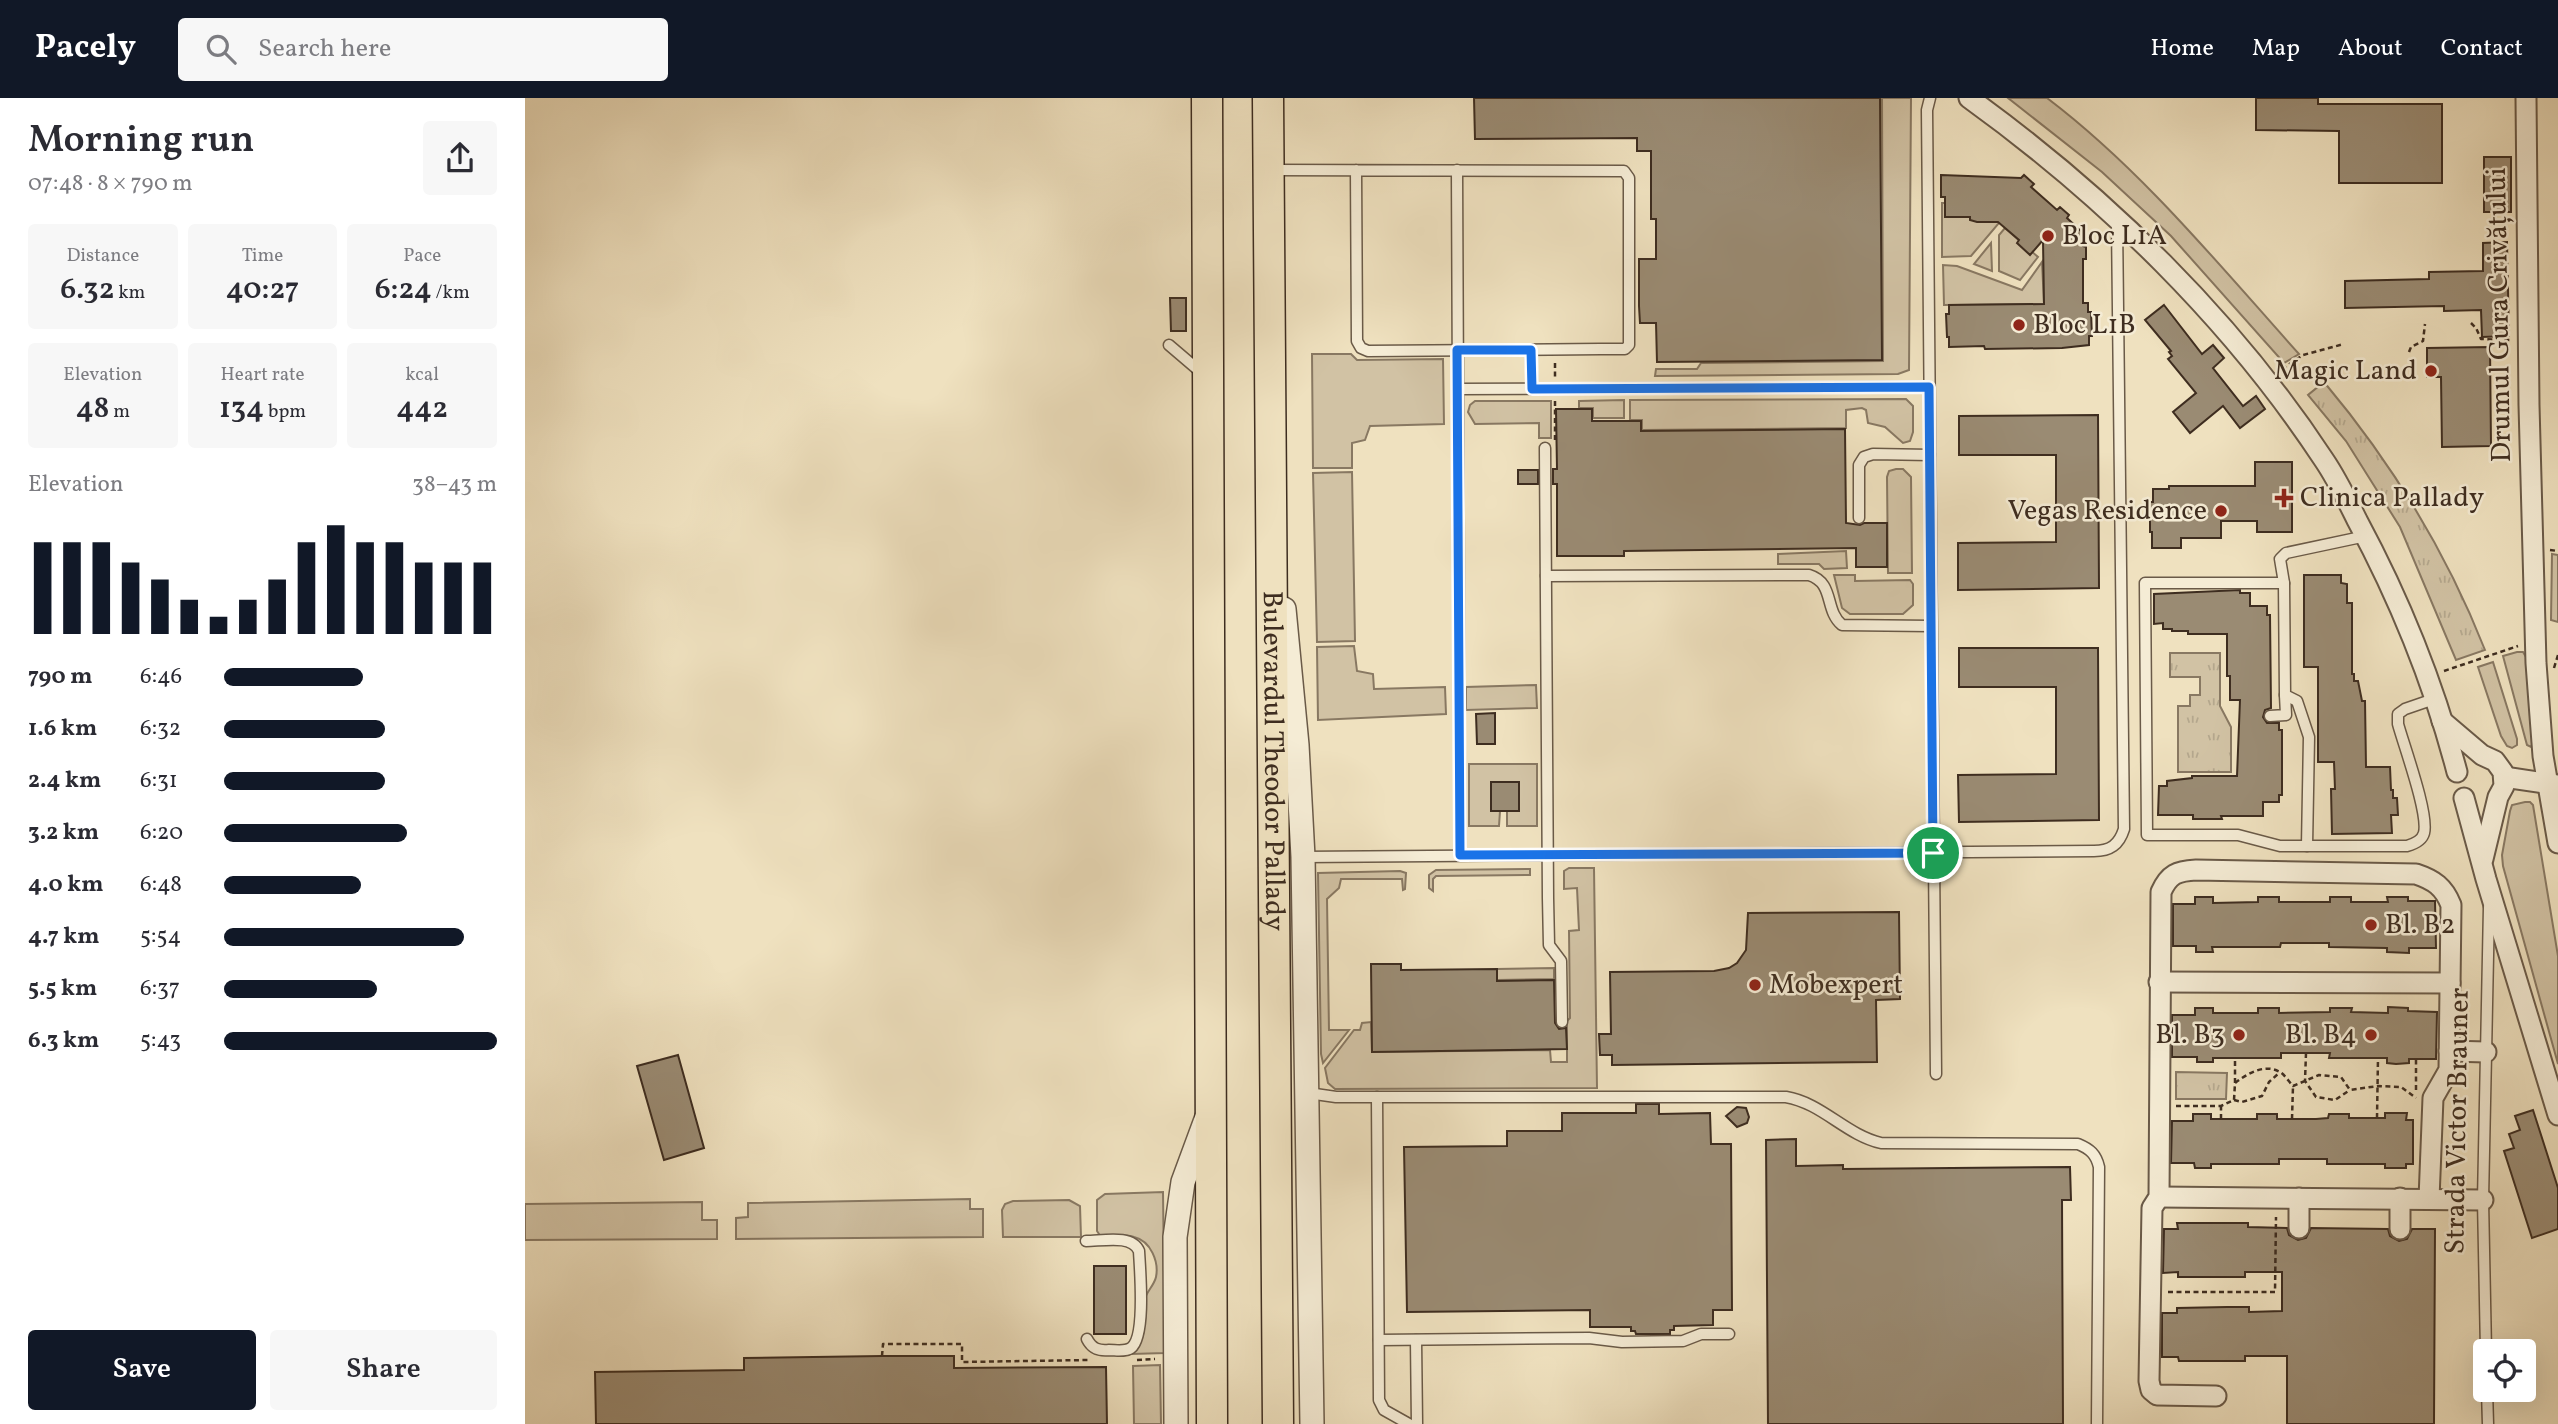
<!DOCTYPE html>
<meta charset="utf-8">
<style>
body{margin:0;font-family:Vollkorn,serif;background:#f7f7f7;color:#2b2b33;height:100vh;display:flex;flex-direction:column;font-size:26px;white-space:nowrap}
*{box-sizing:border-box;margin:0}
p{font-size:23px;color:#7c7c81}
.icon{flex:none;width:38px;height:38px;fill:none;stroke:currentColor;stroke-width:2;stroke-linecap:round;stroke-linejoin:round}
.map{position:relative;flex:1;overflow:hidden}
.sheet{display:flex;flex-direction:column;background:#fff;width:525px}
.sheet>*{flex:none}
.tools{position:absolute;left:1948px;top:1241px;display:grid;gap:14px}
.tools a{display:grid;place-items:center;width:63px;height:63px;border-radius:7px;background:#fff;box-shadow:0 7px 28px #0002;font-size:35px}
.pin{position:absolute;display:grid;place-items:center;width:60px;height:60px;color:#fff;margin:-30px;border:4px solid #fff;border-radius:50%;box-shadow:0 2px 7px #0007}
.round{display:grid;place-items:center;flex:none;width:74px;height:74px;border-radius:7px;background:#f7f7f7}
.head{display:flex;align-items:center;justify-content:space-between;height:119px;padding:0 28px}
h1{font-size:38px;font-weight:600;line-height:52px}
.metrics{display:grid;grid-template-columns:repeat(3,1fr);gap:10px;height:119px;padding:7px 28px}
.metrics div{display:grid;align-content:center;border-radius:7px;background:#f7f7f7;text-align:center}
.metrics b{font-size:30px;font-weight:600}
.metrics small{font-size:19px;font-weight:400}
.metrics p{font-size:19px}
.chart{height:196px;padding:14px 28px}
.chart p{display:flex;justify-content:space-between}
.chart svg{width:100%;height:126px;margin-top:7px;stroke:#111827;stroke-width:6}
.action{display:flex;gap:14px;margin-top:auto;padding:14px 28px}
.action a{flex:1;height:80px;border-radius:7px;background:#111827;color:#fff;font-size:28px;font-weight:600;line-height:80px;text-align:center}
.action a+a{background:#f7f7f7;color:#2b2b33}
ul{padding:0 28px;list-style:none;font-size:23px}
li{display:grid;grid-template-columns:112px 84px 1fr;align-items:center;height:52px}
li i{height:18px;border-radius:9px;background:#111827}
header{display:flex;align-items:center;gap:42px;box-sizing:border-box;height:98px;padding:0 35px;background:#111827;color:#fff}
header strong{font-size:33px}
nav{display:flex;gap:38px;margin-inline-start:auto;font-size:24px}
.search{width:490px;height:63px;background:#f7f7f7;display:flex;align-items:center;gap:18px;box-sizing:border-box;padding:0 24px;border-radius:7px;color:#7c7c81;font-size:26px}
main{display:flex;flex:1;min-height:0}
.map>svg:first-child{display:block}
</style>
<header>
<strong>Pacely</strong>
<div class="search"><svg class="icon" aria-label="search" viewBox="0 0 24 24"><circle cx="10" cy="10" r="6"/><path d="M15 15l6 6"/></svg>Search here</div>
<nav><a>Home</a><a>Map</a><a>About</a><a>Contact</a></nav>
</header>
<main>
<section class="sheet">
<div class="head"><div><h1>Morning run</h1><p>07:48 · 8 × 790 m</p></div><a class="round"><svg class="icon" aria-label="share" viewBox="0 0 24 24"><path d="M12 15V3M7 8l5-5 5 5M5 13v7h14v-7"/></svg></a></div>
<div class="metrics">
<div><p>Distance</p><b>6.32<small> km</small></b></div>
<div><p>Time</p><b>40:27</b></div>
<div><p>Pace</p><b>6:24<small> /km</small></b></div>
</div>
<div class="metrics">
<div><p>Elevation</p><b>48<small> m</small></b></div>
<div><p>Heart rate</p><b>134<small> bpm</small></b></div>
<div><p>kcal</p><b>442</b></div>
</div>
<div class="chart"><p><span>Elevation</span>38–43 m</p>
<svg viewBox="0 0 160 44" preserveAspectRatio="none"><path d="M5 44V12M15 44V12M25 44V12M35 44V19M45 44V25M55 44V32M65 44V38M75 44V32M85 44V25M95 44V12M105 44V6M115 44V12M125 44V12M135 44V19M145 44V19M155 44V19"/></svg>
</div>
<ul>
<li><b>790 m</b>6:46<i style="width:51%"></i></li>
<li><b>1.6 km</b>6:32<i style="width:59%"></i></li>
<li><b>2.4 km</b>6:31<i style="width:59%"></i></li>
<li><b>3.2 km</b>6:20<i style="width:67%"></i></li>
<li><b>4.0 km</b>6:48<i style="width:50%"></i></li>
<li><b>4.7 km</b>5:54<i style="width:88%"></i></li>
<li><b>5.5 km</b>6:37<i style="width:56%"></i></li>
<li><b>6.3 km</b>5:43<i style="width:100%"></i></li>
</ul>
<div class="action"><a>Save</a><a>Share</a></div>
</section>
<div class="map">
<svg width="2033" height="1326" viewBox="0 0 2033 1326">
<defs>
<pattern id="park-tufts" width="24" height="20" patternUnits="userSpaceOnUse" patternTransform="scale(1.75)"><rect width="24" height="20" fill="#d1c2a4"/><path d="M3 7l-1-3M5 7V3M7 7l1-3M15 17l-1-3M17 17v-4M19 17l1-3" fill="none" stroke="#b4a78d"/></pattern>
</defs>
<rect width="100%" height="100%" fill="#efe1bf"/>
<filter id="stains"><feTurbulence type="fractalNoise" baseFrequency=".00286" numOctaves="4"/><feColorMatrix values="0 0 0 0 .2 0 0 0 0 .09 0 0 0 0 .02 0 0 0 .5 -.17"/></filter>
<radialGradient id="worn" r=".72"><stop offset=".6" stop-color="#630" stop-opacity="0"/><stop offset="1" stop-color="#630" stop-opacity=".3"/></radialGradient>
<g fill="#d1c2a4" stroke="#887862" stroke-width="2">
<polygon points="1357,0 1386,0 1384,272 1373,276 1130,278 1131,271 1172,271 1176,265 1358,263"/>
<path d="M1483 0H1522C1617 72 1695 168 1774 256L1759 265 1646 138 1577 74Z"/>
<polygon points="1417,105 1420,105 1421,119 1470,118 1474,125 1446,158 1417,159"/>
<polygon points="1480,130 1513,159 1495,182 1474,173 1474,137"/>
<polygon points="1466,145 1467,173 1449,166"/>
<polygon points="1517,164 1519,206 1419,207 1418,167 1432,168 1497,192"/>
<polygon points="787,256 826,256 832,262 918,261 919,326 845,328 840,342 827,345 827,370 788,370"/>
<polygon points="1381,301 1388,308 1388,334 1385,343 1378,345 1360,329 1343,325 1341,312 1337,310 1321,312 1321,330 1117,332 1117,322 1105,322 1105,302"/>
<polygon points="1099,302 1099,320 1068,320 1068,310 1054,310 1054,303"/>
<polygon points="950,303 1026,303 1026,340 1014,340 1014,325 950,326 943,314 945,307"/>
<polygon points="1371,371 1378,371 1386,379 1387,475 1363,475 1362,379 1364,373"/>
<polygon points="827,374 830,543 792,544 788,375"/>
<polygon points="1321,453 1322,470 1299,471 1294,466 1253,466 1253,456"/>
<polygon points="2027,456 2033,457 2033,524 2026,522"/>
<polygon points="1309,477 1330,477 1330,483 1385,482 1388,486 1388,507 1378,516 1325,516 1317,510"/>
<polygon points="829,548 832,573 848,576 849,591 920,589 921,616 793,622 792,549"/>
<polygon points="1992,554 1998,554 2001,559 2011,638 2006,649 2002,647 1978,558"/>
<polygon points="1968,564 1992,641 1992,647 1987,650 1982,648 1976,638 1953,569"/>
<polygon points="1011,587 1012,610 941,612 941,589"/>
<polygon points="944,666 1012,666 1012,728 982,728 982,713 994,713 994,684 966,685 966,713 975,713 974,728 944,728"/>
<polygon points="2000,704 2005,704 2008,707 2033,858 2033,966 1978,768 1977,757 1985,713 1987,707"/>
<polygon points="1044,770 1069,770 1072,990 810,991 803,985 800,970 829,932 835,932 837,925 846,924 847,954 1025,952 1026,964 1042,964 1042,923 1045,920 1044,833 1054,832 1052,790 1039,791 1039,773"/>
<polygon points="1005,771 1005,777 911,778 908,781 908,793 904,790 904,777 911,772"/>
<polygon points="875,773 881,775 880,791 878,792 877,781 816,781 814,790 802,801 804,932 824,932 798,965 796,956 793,775"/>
<polygon points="1029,870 1029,881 972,882 972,871"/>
<path d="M638 1094 640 1255 607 1256C628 1230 613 1229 619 1204 620 1195 629 1188 631 1179 634 1164 626 1143 609 1139 599 1136 587 1138 576 1139L572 1133V1102L580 1096Z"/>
<polygon points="445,1101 445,1111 458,1111 458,1139 211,1141 211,1120 223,1119 223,1105"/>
<polygon points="544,1102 555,1108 556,1139 478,1139 477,1112 480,1106 488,1103"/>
<polygon points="177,1104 177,1122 192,1122 192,1141 0,1142 0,1106"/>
<polygon points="635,1267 636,1326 609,1326 608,1268"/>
</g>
<g fill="url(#park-tufts)" stroke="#887862" stroke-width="2">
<path d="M1799 284C1867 365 1921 453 1960 552L1931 562 1875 429 1821 343 1783 297Z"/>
<polygon points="1645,555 1695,555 1695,608 1706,629 1706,674 1653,674 1653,608 1665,608 1665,597 1675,597 1675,579 1645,579"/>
<polygon points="1651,974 1702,975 1701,1001 1651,1001"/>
</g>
<g fill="#9a8b73" stroke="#3e2d20" stroke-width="2">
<polygon points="949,0 1355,0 1357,262 1132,264 1131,225 1115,225 1114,208 1114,161 1131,161 1131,121 1126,121 1126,53 1112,53 1112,40 950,41"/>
<polygon points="1731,0 1793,0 1793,6 1917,6 1917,85 1814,85 1814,33 1731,32"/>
<rect x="1959" y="59" width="27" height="55"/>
<polygon points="1416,77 1496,80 1499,77 1509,86 1506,89 1532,112 1535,109 1544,117 1542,120 1557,134 1558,148 1561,149 1561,161 1558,161 1558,205 1563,205 1563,214 1566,214 1567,238 1564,238 1564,247 1537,250 1460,251 1459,248 1424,249 1424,239 1422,239 1421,216 1424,216 1424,207 1519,206 1518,142 1505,157 1492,145 1494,142 1473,124 1452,124 1445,122 1445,119 1420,119 1420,99 1416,99"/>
<polygon points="1982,144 1984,238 1957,239 1956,212 1919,213 1919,208 1820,210 1820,183 1904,181 1904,174 1958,173 1958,145"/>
<polygon points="645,200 661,200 661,233 646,233"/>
<polygon points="1639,207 1677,256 1688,247 1699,260 1688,270 1718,308 1731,298 1740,311 1715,330 1698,308 1665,335 1648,314 1671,295 1643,261 1647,258 1644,254 1646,253 1620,222"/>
<polygon points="1965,249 1966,348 1917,349 1916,279 1902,279 1902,250"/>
<polygon points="1031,311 1067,311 1067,323 1116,323 1116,333 1320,331 1321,425 1335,427 1339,425 1362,425 1362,469 1331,469 1331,450 1099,453 1099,458 1032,458 1032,386 1028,386 1028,371 1032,371"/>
<polygon points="1573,317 1574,490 1433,492 1433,445 1531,444 1531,357 1434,357 1434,318"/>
<polygon points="1730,364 1767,364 1767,434 1732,434 1732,423 1696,423 1696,440 1656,440 1656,450 1627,450 1627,434 1625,434 1625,404 1628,404 1628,391 1644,391 1644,388 1730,388"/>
<rect x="993" y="372" width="20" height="14"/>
<polygon points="1779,477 1816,477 1816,485 1822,486 1822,505 1827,505 1827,576 1829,576 1829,583 1833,583 1837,603 1840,603 1841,669 1865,669 1866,692 1868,692 1868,700 1872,700 1873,717 1866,717 1867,735 1807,736 1806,691 1810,691 1809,664 1793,664 1793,569 1779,569"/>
<polygon points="1715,492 1715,495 1725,495 1725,508 1742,508 1742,517 1745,517 1746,610 1740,612 1738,619 1742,625 1754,625 1754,632 1757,632 1757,697 1754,697 1754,704 1738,704 1738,718 1696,718 1697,721 1668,721 1668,717 1633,717 1634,688 1642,688 1642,683 1667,680 1667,678 1712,678 1715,602 1705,602 1705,578 1702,578 1702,536 1663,536 1663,533 1647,533 1647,531 1638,531 1638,525 1629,526 1629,496"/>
<polygon points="1434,550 1573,550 1574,722 1434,724 1433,677 1531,676 1531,589 1434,589"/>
<polygon points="970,615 970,646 952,646 951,616"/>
<rect x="966" y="684" width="28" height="29"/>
<polygon points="1670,799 1688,799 1688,805 1733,804 1733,799 1754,799 1754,804 1805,804 1805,799 1826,799 1826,804 1863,804 1862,799 1883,799 1883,803 1910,803 1911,850 1884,850 1884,855 1862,854 1862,850 1804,849 1804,845 1756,845 1755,849 1687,849 1688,854 1671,854 1671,848 1648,848 1648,806 1670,806"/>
<polygon points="1374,814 1375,901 1351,902 1352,964 1087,967 1087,957 1075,957 1074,936 1086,936 1085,874 1189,873 1204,870 1212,865 1221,852 1223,815"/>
<polygon points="846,866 876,866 876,872 972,871 972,883 1029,882 1030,925 1034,931 1041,930 1042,951 847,954"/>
<polygon points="1863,909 1883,910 1883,913 1912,914 1911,961 1884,961 1884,965 1871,966 1862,965 1862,960 1804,960 1805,955 1756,955 1756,960 1688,960 1688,964 1672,964 1672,959 1647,959 1647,917 1670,917 1670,910 1688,910 1688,915 1733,915 1733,910 1754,910 1754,915 1805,914 1805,910 1827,910 1826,914 1863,915"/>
<polygon points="153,957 179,1050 139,1062 112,968"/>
<polygon points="1111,1006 1134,1006 1134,1016 1185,1015 1186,1046 1206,1046 1207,1212 1188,1212 1188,1227 1149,1228 1149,1232 1145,1232 1145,1236 1111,1236 1110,1233 1106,1233 1106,1229 1065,1229 1065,1212 882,1214 879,1049 982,1048 982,1033 1037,1033 1037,1015 1111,1015"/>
<polygon points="1212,1009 1221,1010 1224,1019 1222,1025 1212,1029 1201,1018"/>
<polygon points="2008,1012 2033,1090 2033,1131 2007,1140 1979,1053 1989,1050 1984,1036 1995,1032 1990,1018"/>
<polygon points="1860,1015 1882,1015 1881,1022 1888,1022 1888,1066 1881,1066 1881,1070 1860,1070 1860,1066 1802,1066 1802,1061 1754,1061 1754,1066 1686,1066 1686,1070 1670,1070 1669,1065 1646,1065 1647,1023 1668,1023 1668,1016 1686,1016 1686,1021 1732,1021 1732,1016 1752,1016 1752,1021 1791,1021 1803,1020 1804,1016 1824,1016 1824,1020 1860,1020"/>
<polygon points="1271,1041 1271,1068 1318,1067 1318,1071 1545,1069 1546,1102 1537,1102 1538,1326 1243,1326 1241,1042"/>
<polygon points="1652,1125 1723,1125 1723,1129 1762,1130 1764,1137 1773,1142 1781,1140 1786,1130 1863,1131 1865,1138 1874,1143 1882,1141 1887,1131 1910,1131 1909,1326 1762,1326 1762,1258 1720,1258 1720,1263 1654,1263 1653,1259 1637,1259 1637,1215 1652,1215 1652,1210 1702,1209 1724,1209 1724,1214 1757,1213 1757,1174 1720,1174 1720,1179 1653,1179 1653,1174 1638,1175 1639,1131 1653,1131"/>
<rect x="569" y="1168" width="32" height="68"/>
<polygon points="357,1258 429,1258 429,1270 581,1269 582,1326 71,1326 70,1274 219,1272 219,1260"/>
</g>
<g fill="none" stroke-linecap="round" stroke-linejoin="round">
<g stroke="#6a5a48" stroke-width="13">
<g id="service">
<polyline points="1405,0 1402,12 1411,976"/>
<polyline points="748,72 1099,73 1104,80 1104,247 1100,251 1076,251 843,253 836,250 832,243 831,72"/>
<polyline points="932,72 935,757"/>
<polyline points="644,247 678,276"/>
<polyline points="1006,252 1007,291"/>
<polyline points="933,291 1404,289"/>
<polyline points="1020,350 1023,800 1024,847 1036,863 1037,924"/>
<polyline points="1334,420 1334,367 1339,359 1348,356 1405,357"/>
<path d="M1841 438 1761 455 1755 461 1759 485H1620L1622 737H1713L1755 748H1882C1889 746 1897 743 1899 735 1904 716 1879 648 1873 626V616L1880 611 1909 601"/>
<path d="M1021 478 1284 477C1310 485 1299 512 1317 527L1406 528"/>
<polyline points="1759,485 1760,597 1772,603 1784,639 1782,748"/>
<polyline points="1745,618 1761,617 1760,597"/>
<path d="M778 759 1569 753C1585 753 1594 747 1599 731L1592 125"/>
<path d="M783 995 811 999H1261C1297 1005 1321 1037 1356 1045L1553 1046C1565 1051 1571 1056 1574 1069L1572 1326"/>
<polyline points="852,999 854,1302 859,1312 884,1326"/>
<path d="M561 1143C577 1143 607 1136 614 1153 615 1172 621 1239 606 1250 600 1254 591 1252 584 1252 574 1253 567 1251 562 1241"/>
<polyline points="854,1242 1064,1240 1097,1244 1158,1243 1176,1236 1204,1236"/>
<polyline points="891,1242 892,1326"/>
<polyline points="1961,1253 1958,1102 1964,809"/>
<polyline points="1962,1292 1963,1326"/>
</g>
</g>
<g stroke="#6a5a48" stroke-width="23">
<g id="minor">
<path d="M1444 0C1580 98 1707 222 1799 362 1812 381 1822 402 1832 422 1875 502 1909 586 1932 674"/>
<polyline points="2001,0 2004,307 2011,565 2018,658 2033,745"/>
<polyline points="1917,623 1957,657 1970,663 1978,674 1979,688 1973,699 1958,761"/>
<polyline points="1979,679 2033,687"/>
<polyline points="1939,700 1961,781 2033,1017"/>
<polyline points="1634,884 1925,885"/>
<polyline points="1924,953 1961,954"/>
<polyline points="1634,1099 1958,1102"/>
<polyline points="1774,1130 1774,1100"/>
<polyline points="1875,1131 1875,1100"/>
<path d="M1691 1298 1632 1297 1626 1292 1624 1283 1627 1110 1634 1099 1636 794C1644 776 1652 773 1671 772L1891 776C1909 782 1919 789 1926 807L1924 972 1908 1000 1904 1101"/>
</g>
</g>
<g stroke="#6a5a48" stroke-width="26">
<g id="tertiary">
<polyline points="759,511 772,647 778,759 787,1326"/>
<polyline points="651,1326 650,1139 658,1084 682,1019"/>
</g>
</g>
<g stroke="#3e2d20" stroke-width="33">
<g id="primary">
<polyline points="682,0 687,1326"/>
<path id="s1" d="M743 0 753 1326"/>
</g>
</g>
<g stroke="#3e2d20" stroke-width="2.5" stroke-dasharray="5 3.5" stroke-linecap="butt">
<polyline points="1946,225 1951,230 1956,241 1986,242"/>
<polyline points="1884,254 1886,249 1898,243 1900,226"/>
<polyline points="1030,265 1030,279"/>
<polyline points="1757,271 1778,257 1819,246"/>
<polyline points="1030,303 1030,342"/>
<polyline points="2025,452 2033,453"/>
<polyline points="2029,570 2033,557"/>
<polyline points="1919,573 1993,548"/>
<polyline points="1781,955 1780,983 1791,999 1810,1002 1825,992"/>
<polyline points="1710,985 1710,960"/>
<polyline points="1891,992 1891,961"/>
<polyline points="1709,1002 1717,1004 1737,998 1744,984 1754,975"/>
<path d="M1651 1008H1696L1709 1002 1710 985C1722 976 1739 965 1755 974 1760 977 1764 984 1768 988L1794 977 1816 979 1825 992 1853 988 1876 989 1891 1000"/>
<polyline points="1852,1020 1853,960"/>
<polyline points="1696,1021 1696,1008"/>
<polyline points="1767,1021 1768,988"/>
<polyline points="1643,1194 1750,1194 1751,1119"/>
<polyline points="357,1258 358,1246 437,1246 437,1264 563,1262"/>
<polyline points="612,1262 630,1261"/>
</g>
<use href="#service" stroke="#f5ecd5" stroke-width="10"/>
<use href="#minor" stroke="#f5ecd5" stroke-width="19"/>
<use href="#tertiary" stroke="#f5ecd5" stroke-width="23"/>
<use href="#primary" stroke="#efe1bf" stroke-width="30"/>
</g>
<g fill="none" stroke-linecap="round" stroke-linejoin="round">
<g stroke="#fff" stroke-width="14">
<polygon id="route" points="932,252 1006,252 1007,291 1404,289 1408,755 935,757"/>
</g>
<use href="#route" stroke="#1a73e8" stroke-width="9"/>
</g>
<g fill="#8f2418" stroke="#f5ecd5" stroke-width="2.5">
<circle cx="1523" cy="138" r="7"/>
<circle cx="1494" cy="227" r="7"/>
<circle cx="1906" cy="273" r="7"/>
<path d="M1755.5 389.5h7v7h7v7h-7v7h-7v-7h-7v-7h7z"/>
<circle cx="1696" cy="413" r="7"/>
<circle cx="1846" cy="827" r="7"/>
<circle cx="1230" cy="887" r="7"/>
<circle cx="1714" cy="937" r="7"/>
<circle cx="1846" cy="937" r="7"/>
</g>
<g text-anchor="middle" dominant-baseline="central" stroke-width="5" stroke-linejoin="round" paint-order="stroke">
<g font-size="28" fill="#3e2d20" stroke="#f5ecd5" text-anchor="start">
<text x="1537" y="138">Bloc L1A</text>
<text x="1508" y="227">Bloc L1B</text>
<text x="1892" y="273" text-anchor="end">Magic Land</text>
<text x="1775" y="400">Clinica Pallady</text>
<text x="1682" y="413" text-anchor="end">Vegas Residence</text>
<text x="1860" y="827">Bl. B2</text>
<text x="1244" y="887">Mobexpert</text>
<text x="1700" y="937" text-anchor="end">Bl. B3</text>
<text x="1832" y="937" text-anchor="end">Bl. B4</text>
</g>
<g font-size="28" fill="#3e2d20" stroke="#f5ecd5">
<text transform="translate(1975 217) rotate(-91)">Drumul Gura Crivățului</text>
<text stroke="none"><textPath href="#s1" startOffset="663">Bulevardul Theodor Pallady</textPath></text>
<text transform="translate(1933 1023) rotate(-89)">Strada Victor Brauner</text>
</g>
</g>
<rect width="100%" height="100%" filter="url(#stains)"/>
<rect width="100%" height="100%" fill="url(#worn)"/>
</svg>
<div class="tools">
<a><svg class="icon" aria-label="locate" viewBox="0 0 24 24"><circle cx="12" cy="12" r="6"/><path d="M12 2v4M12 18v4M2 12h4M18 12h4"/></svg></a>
</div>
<div class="pin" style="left:1408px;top:755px;background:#1e9e55"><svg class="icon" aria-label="arrive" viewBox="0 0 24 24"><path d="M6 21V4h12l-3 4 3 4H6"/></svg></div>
</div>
</main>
